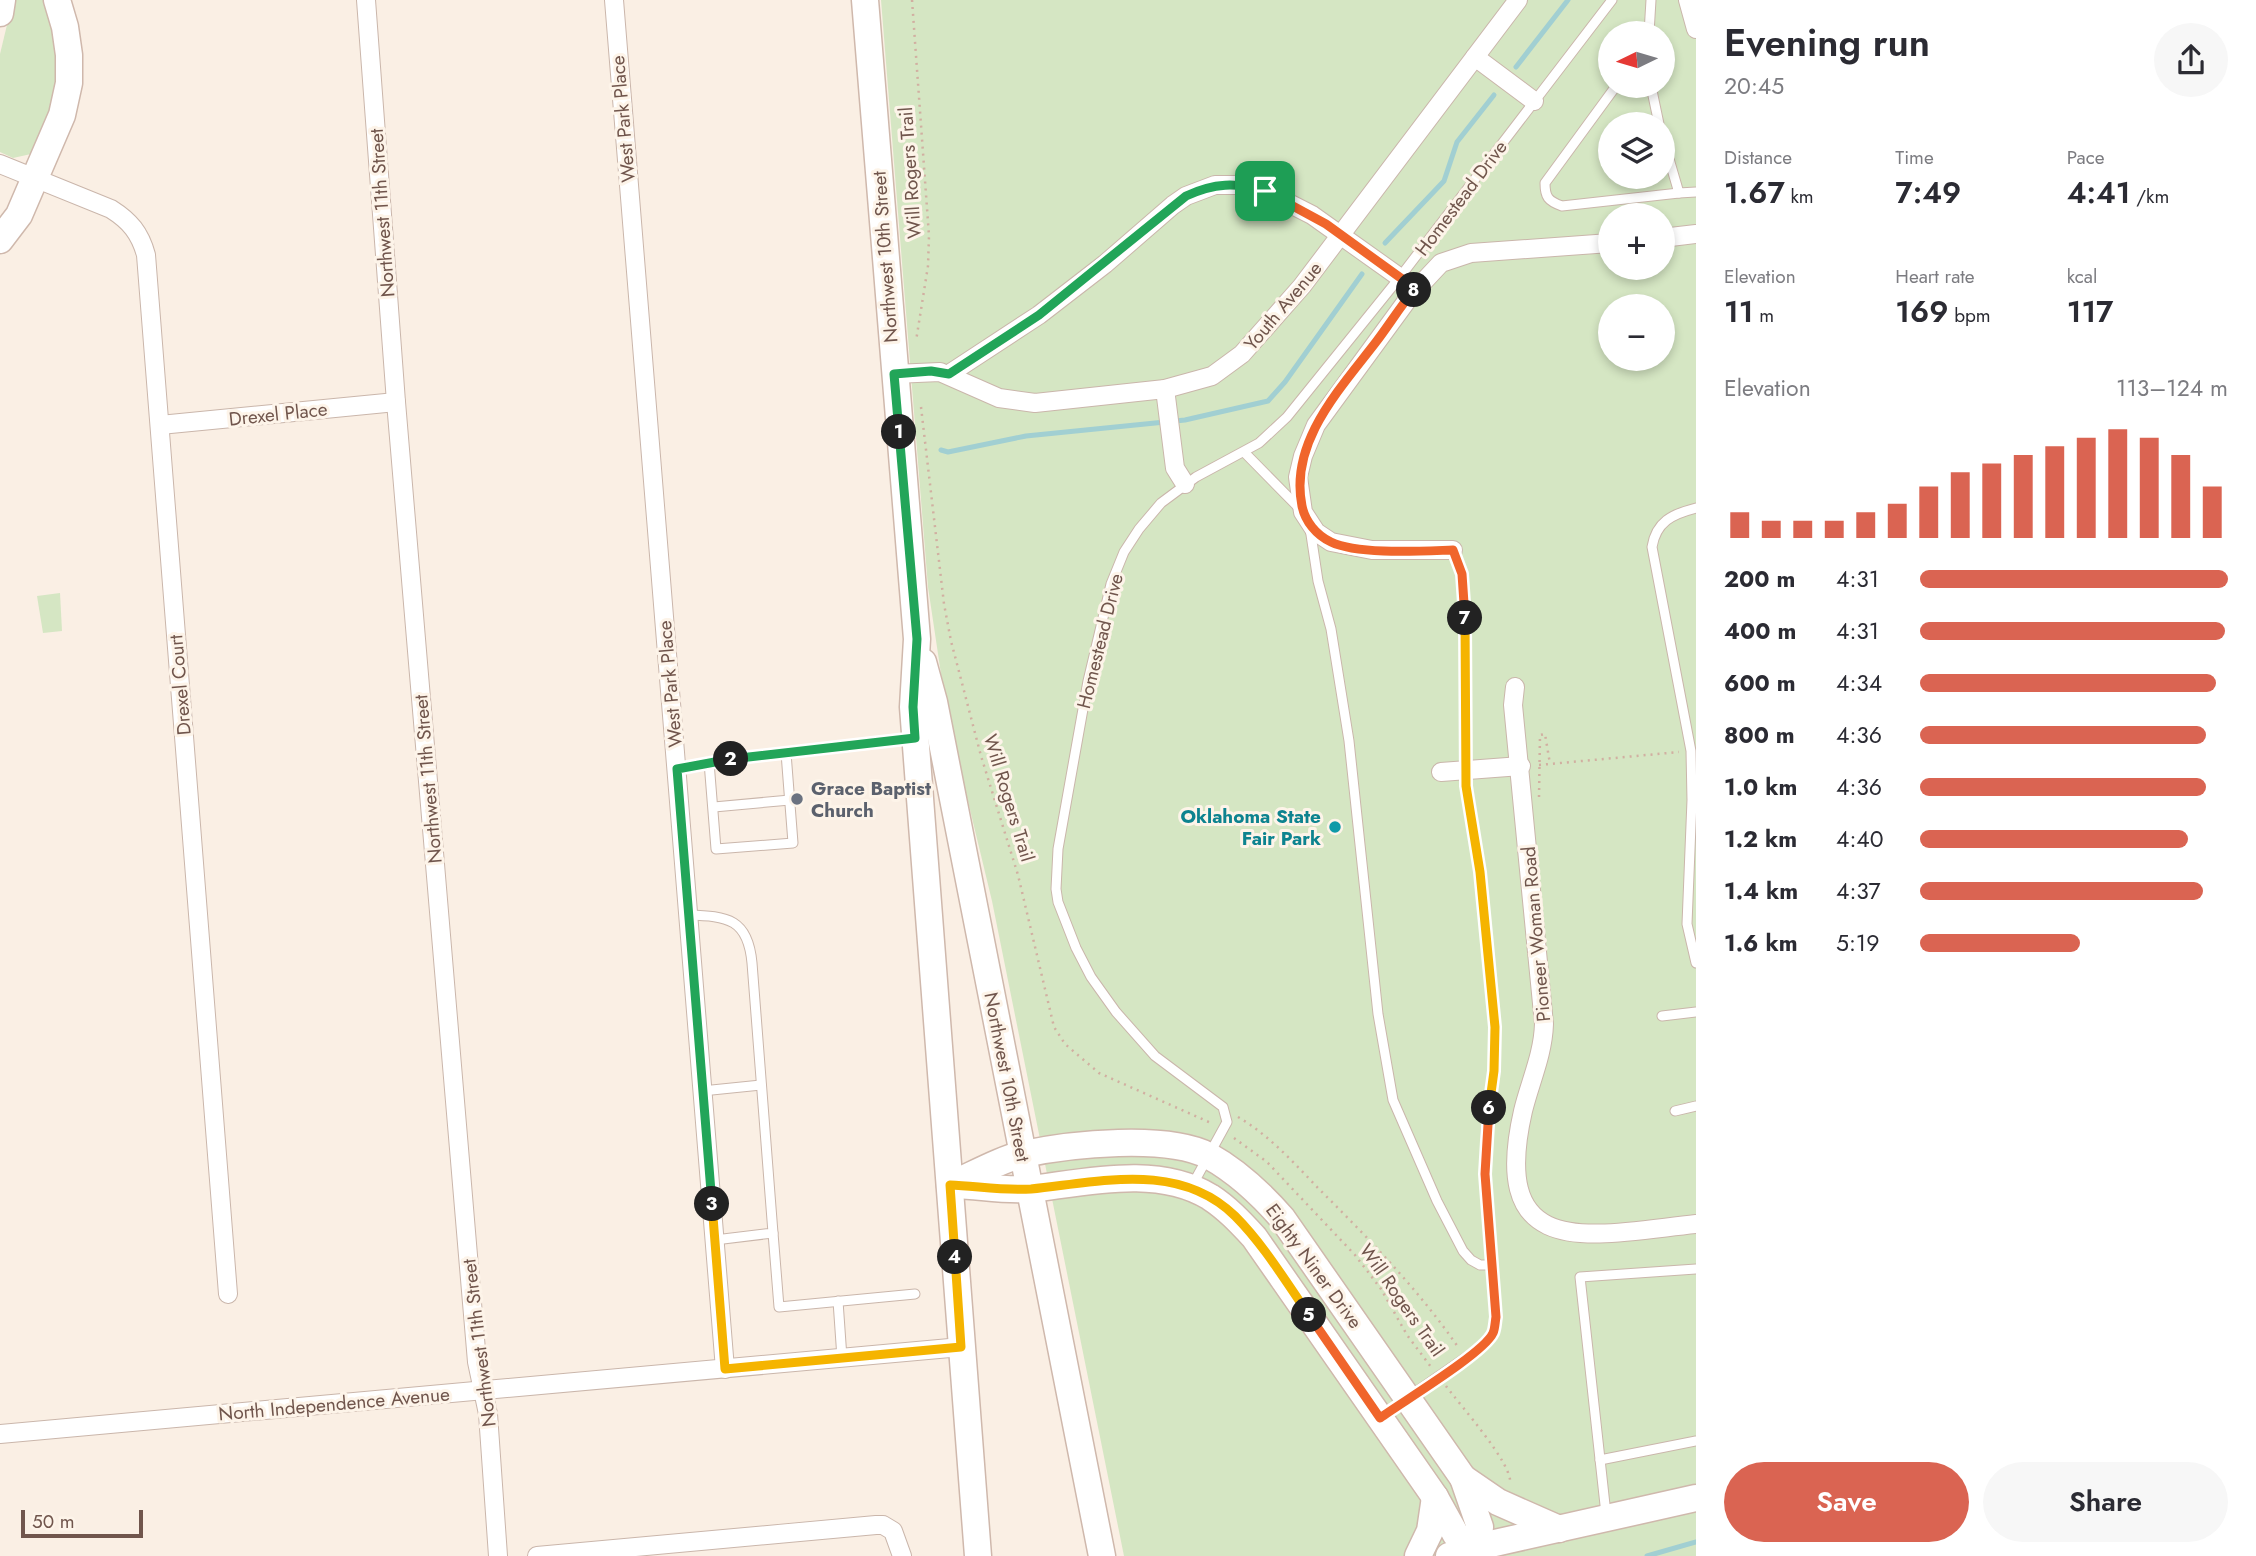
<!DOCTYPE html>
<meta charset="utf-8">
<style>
body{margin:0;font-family:Jost,sans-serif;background:#f7f7f7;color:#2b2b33;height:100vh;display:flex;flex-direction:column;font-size:26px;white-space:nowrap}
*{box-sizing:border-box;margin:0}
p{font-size:23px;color:#7c7c81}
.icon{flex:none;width:38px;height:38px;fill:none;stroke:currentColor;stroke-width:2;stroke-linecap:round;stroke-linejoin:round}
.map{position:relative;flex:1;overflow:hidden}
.side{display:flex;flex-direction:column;background:#fff;width:560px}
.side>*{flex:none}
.needle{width:46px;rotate:265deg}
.buttons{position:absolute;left:1598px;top:21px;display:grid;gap:14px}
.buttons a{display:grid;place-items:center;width:77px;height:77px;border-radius:50%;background:#fff;box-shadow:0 4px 10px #0003;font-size:35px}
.scale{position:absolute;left:21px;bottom:18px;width:122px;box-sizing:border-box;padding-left:7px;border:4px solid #70554c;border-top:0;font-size:19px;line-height:24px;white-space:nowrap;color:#70554c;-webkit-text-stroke:5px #fdf4e9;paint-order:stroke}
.pin{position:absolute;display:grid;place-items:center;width:60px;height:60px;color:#fff;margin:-30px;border-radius:14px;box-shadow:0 4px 10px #0006}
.km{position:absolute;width:35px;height:35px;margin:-18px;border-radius:50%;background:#222;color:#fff;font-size:19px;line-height:35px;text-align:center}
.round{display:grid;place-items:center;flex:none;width:74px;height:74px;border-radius:37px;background:#f7f7f7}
.overview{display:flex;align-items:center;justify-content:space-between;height:119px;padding:0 28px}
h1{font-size:38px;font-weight:600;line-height:52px}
.stats{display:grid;grid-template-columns:repeat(3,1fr);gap:10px;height:119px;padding:7px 28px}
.stats div{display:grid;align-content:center}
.stats b{font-size:30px;font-weight:600}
.stats small{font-size:19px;font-weight:400}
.stats p{font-size:19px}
.chart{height:196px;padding:14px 28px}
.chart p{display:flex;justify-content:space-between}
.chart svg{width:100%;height:126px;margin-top:7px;stroke:#da6452;stroke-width:6}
.button{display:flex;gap:14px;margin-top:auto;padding:14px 28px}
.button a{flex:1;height:80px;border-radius:42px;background:#da6452;color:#fff;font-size:28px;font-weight:600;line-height:80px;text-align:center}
.button a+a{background:#f7f7f7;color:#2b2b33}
ul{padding:0 28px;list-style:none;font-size:23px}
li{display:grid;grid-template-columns:112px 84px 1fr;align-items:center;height:52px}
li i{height:18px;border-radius:9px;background:#da6452}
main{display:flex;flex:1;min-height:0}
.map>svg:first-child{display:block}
</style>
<main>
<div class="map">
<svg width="1696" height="1556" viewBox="0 0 1696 1556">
<rect width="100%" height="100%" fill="#faefe4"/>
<g fill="#d5e6c3" fill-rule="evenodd">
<polygon points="13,0 47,0 58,52 56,96 31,154 13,158 0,152 0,54"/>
<path d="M881 0H1696V1556H1124L992 901 947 714 928 587ZM1610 33H1662V86H1610ZM1610 124H1662V177H1610ZM1610 215H1662V268H1610ZM1610 306H1662V359H1610Z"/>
<polygon points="60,593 62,631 43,633 37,596"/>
</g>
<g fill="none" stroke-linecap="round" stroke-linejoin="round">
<g stroke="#a1cfd2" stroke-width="5">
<polyline points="1516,67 1568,0"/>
<polyline points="1385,243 1444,181 1457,142 1494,95"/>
<polyline points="941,450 948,452 1026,436 1185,420 1268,401 1285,382 1362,274"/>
<polyline points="1647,1556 1696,1542"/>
</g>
<g stroke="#cab6ab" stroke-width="11">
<g id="lane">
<polyline points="1649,33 1651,0"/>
<path d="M1616 86 1545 183C1545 197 1548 201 1562 206L1679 193"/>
<polyline points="1651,86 1659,124"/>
<polyline points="1662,135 1679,193 1696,192"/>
<polyline points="1244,452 1300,509"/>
<path d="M1696 508C1672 514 1656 522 1652 547L1691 751 1692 800 1687 924 1696 963"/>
<polyline points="1310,528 1318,581 1331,629 1349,741 1378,1014 1393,1100 1437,1201 1463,1251 1471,1260 1480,1265 1491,1265"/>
<polyline points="709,762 716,849 793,843 786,753"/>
<polyline points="677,769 709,762 911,738"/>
<polyline points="714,807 790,800"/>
<path d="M688 915C728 916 748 919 752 963L773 1233 715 1240"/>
<polyline points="1662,1016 1696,1012"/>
<polyline points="702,1091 761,1085"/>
<polyline points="1675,1111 1696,1106"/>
<polyline points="1193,1184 1227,1122 1223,1107 1155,1056 1116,1012 1091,977 1076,948 1058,902 1056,889 1058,849 1088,681 1111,584 1124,552 1139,529 1161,503 1196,477 1259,443 1287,417 1400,277 1612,0"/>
<polyline points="773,1233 779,1307 915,1294"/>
<polyline points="838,1301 842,1358"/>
<polyline points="1381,1416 1481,1347 1493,1334 1495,1317 1485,1174 1486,1130 1494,1071 1495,1027 1480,872 1467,786 1464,590 1462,574 1453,550"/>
<polyline points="1600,1460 1696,1441"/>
<polyline points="1606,1514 1580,1277 1696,1269"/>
</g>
</g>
<g stroke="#cab6ab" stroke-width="20">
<g id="street">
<polyline points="366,0 396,402 477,1362 488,1414 498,1556"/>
<polyline points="614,0 725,1369"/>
<polyline points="1688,0 1696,29"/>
<polyline points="1475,57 1534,101"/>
<path d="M0 164 111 209C130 221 140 233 146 255L228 1294"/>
<polyline points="1662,238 1696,234"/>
<polyline points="894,374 940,372 999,398 1035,403 1165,389 1212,376 1242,354 1302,286 1518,0"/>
<polyline points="949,374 1039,315 1105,264 1173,205 1186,196 1215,185 1247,185 1265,191 1312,215 1416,289"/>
<polyline points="1165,389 1175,468 1185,484"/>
<polyline points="160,425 396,402"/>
<polyline points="1453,550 1372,550 1331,542 1316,532 1303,512 1298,477 1303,456 1316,425 1411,295 1441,263 1471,253 1610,243"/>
<path d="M1515 687 1513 705 1544 1024C1543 1055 1530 1082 1523 1111 1488 1264 1592 1235 1696 1224"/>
<polyline points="1441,772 1521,766"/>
<polyline points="0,1434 961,1347"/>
<polyline points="537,1556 876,1525 883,1525 893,1531 902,1556"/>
</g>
</g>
<g stroke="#cfb8ac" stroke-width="29">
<g id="secondary">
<polyline points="865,0 917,639 913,707 978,1556"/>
<polyline points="0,13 2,0"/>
<polyline points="0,240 19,215 62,115 69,83 69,55 65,27 57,0"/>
<polyline points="923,662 934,702 1102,1556"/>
<path d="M950 1185C973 1175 1001 1159 1024 1154 1071 1144 1167 1134 1209 1156 1238 1172 1261 1194 1282 1218L1463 1478 1480 1527 1477 1547 1479 1556"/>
<path d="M956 1185C980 1186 1007 1191 1031 1189 1088 1182 1158 1165 1210 1197 1227 1208 1240 1222 1254 1237L1435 1497 1456 1535 1477 1547"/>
<polyline points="1463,1478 1498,1502 1559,1529"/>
<polyline points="1418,1556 1430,1531 1435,1497"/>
<polyline points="1449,1556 1477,1547 1696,1498"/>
</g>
</g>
<g stroke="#d1afa1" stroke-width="2.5" stroke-dasharray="2 5" stroke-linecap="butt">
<polyline points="912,0 929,236 928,266 916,341"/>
<polyline points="921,407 944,604 951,641 981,756 1018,875 1054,1027 1065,1044 1099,1073 1211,1123"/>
<polyline points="1539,765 1679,752"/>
<polyline points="1539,797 1540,735 1545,734 1550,764"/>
<path d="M1238 1117C1269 1135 1295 1164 1319 1189 1369 1239 1418 1289 1458 1347"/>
<polyline points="1234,1138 1267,1162 1355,1255 1381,1289 1407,1335 1431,1367"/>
<path d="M1446 1386C1459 1404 1514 1465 1510 1484"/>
</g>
<use href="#lane" stroke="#fff" stroke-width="9"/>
<use href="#street" stroke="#fff" stroke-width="18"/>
<use href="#secondary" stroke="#fff" stroke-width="26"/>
</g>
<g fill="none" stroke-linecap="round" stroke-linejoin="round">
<g stroke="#fff" stroke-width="14">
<path id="split-1" d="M899 432 894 374 931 371 949 374 1039 315 1186 196C1214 183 1236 182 1265 191"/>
</g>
<g stroke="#fff" stroke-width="14">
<polyline id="split-2" points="731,759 915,738 913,707 917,639 899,432"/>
</g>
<g stroke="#fff" stroke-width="14">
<polyline id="split-3" points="712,1204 677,769 731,759"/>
</g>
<g stroke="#fff" stroke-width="14">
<polyline id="split-4" points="712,1204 725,1369 961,1347 955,1257"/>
</g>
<g stroke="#fff" stroke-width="14">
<path id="split-5" d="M955 1257 950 1185C976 1186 1005 1191 1031 1189 1100 1182 1179 1161 1235 1216 1264 1245 1286 1282 1309 1315"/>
</g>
<g stroke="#fff" stroke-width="14">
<path id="split-6" d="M1309 1315 1380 1418C1402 1402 1484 1353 1493 1333 1495 1329 1495 1322 1496 1317L1485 1174 1489 1108"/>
</g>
<g stroke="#fff" stroke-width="14">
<polyline id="split-7" points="1465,618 1466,786 1480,872 1495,1027 1494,1071 1489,1108"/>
</g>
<g stroke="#fff" stroke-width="14">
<path id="split-8" d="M1414 290C1400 307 1389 325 1376 342 1340 389 1289 442 1302 506 1305 521 1316 535 1331 542 1358 555 1422 551 1453 550L1462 574 1465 618"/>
</g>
<g stroke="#fff" stroke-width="14">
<polyline id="split-9" points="1265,191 1326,224 1416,289 1414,290"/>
</g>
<use href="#split-1" stroke="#22a559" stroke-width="9"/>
<use href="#split-2" stroke="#22a559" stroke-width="9"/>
<use href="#split-3" stroke="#22a559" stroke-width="9"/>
<use href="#split-4" stroke="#f5b400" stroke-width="9"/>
<use href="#split-5" stroke="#f5b400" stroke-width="9"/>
<use href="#split-6" stroke="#f0652b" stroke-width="9"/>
<use href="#split-7" stroke="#f5b400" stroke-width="9"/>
<use href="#split-8" stroke="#f0652b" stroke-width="9"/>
<use href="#split-9" stroke="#f0652b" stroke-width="9"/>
</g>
<circle fill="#6b7280" stroke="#fdf4e9" stroke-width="2.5" cx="797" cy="799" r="7"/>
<circle fill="#0f9aa8" stroke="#fdf4e9" stroke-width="2.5" cx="1335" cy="827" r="7"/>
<g text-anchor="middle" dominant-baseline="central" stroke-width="6" stroke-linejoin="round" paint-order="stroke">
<g font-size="19" fill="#70554c" stroke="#fdf4e9">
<text transform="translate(623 119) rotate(-95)">West Park Place</text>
<text transform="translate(910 173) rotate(-94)">Will Rogers Trail</text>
<text transform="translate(1461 198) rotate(-53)">Homestead Drive</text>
<text transform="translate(382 213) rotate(-94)">Northwest 11th Street</text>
<text transform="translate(885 257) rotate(-94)">Northwest 10th Street</text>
<text transform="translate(1283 306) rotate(-50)">Youth Avenue</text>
<text transform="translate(278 414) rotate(-6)">Drexel Place</text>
<text transform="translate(1100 641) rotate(-76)">Homestead Drive</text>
<text transform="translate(670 684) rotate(-95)">West Park Place</text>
<text transform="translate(180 685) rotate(-95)">Drexel Court</text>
<text transform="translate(428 779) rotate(-95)">Northwest 11th Street</text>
<text transform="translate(1009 798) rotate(73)">Will Rogers Trail</text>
<text transform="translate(1536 934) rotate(-95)">Pioneer Woman Road</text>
<text transform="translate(1007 1077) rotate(79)">Northwest 10th Street</text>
<text transform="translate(1314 1266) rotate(54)">Eighty Niner Drive</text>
<text transform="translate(1402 1300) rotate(55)">Will Rogers Trail</text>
<text transform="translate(479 1343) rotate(-97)">Northwest 11th Street</text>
<text transform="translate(334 1404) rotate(-5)">North Independence Avenue</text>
</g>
<g font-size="19" font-weight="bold" fill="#5b616d" stroke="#fdf4e9" text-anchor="start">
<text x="811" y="788">Grace Baptist<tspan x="811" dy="22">Church</tspan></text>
</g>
<g font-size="19" font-weight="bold" fill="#0d838f" stroke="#fdf4e9" text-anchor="end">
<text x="1321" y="816">Oklahoma State<tspan x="1321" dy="22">Fair Park</tspan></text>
</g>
</g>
</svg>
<div class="buttons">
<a><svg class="needle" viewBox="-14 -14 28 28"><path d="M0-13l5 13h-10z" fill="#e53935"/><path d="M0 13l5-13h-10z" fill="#7c7c81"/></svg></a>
<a><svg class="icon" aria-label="layers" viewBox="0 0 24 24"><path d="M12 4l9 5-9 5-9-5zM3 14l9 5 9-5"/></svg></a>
<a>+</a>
<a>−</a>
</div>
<div class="scale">50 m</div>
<div class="pin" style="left:1265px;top:191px;background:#1e9e55"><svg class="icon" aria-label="arrive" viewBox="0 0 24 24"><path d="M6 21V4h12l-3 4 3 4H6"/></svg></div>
<b class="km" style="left:899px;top:432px">1</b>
<b class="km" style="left:731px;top:759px">2</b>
<b class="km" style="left:712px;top:1204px">3</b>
<b class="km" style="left:955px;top:1257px">4</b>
<b class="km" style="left:1309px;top:1315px">5</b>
<b class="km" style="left:1489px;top:1108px">6</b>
<b class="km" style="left:1465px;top:618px">7</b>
<b class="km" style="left:1414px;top:290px">8</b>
</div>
<section class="side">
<div class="overview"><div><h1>Evening run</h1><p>20:45</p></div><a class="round"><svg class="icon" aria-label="share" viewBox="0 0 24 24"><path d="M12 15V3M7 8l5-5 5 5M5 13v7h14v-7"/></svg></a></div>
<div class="stats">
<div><p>Distance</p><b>1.67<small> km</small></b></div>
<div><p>Time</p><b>7:49</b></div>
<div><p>Pace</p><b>4:41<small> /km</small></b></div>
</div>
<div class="stats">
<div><p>Elevation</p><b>11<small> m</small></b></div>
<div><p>Heart rate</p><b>169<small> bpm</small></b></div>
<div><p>kcal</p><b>117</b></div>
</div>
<div class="chart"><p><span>Elevation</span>113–124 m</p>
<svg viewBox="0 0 160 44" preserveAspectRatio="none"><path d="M5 44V35M15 44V38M25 44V38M35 44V38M45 44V35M55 44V32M65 44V26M75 44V21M85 44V18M95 44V15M105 44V12M115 44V9M125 44V6M135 44V9M145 44V15M155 44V26"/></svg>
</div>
<ul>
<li><b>200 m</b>4:31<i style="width:100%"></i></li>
<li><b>400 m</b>4:31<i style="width:99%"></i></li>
<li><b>600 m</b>4:34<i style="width:96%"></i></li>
<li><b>800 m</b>4:36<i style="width:93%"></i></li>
<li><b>1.0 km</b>4:36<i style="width:93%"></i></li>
<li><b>1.2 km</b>4:40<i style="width:87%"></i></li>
<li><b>1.4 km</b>4:37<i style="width:92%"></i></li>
<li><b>1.6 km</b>5:19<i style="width:52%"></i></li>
</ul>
<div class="button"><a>Save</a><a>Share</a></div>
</section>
</main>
